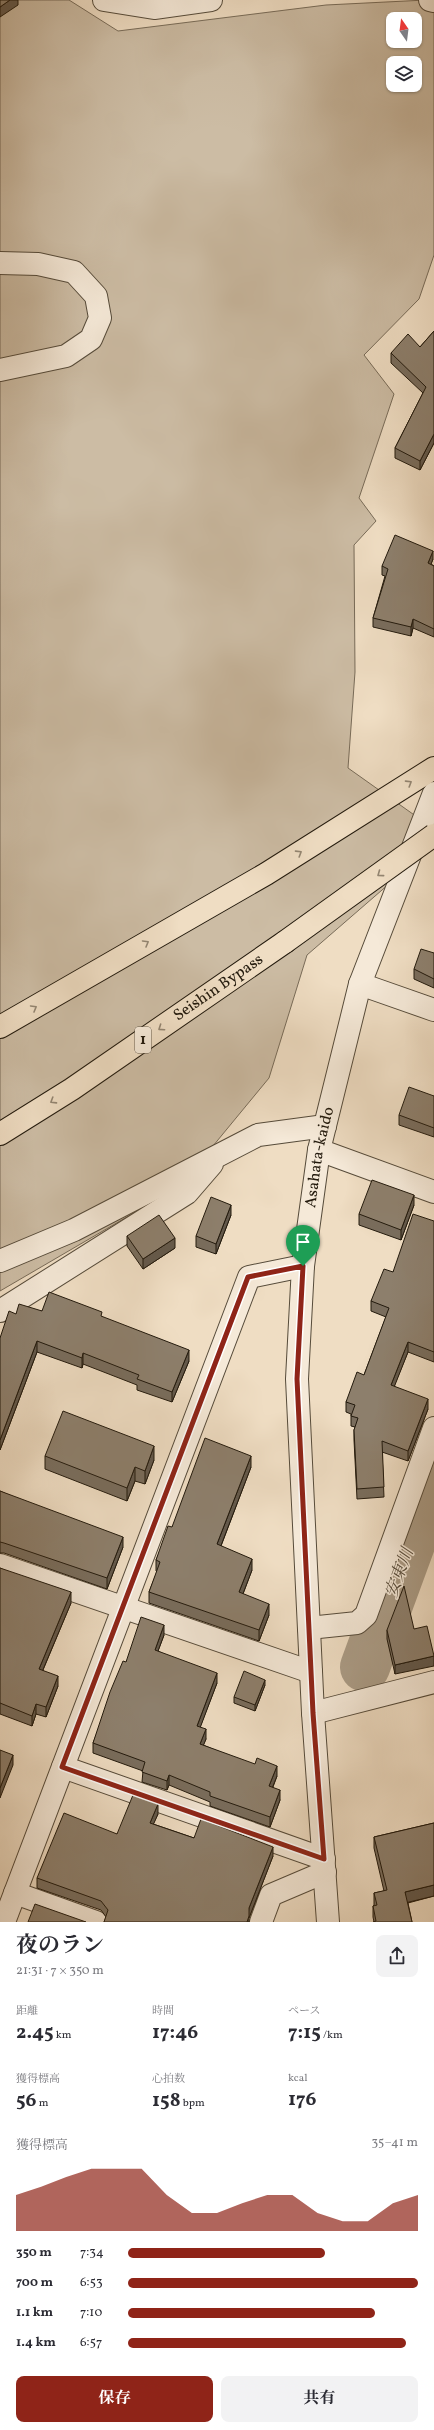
<!DOCTYPE html>
<html lang="ja">
<meta charset="utf-8">
<style>
body{margin:0;font-family:Vollkorn,"Noto Serif JP",serif;background:#f2f2f3;color:#2b2b33;height:100vh;display:flex;flex-direction:column;font-size:15px;white-space:nowrap}
*{box-sizing:border-box;margin:0}
p{font-size:13px;color:#7c7c81}
.icon{flex:none;width:22px;height:22px;fill:none;stroke:currentColor;stroke-width:2;stroke-linecap:round;stroke-linejoin:round}
.map{position:relative;height:1922px;overflow:hidden}
.details{display:flex;flex-direction:column;background:#fff;flex:1}
.details>*{flex:none}
.needle{width:26px;rotate:346deg}
.controls{position:absolute;left:386px;top:12px;display:grid;gap:8px}
.controls a{display:grid;place-items:center;width:36px;height:36px;border-radius:8px;background:#fff;box-shadow:0 1px 3px #0004;font-size:20px}
.pin{position:absolute;display:grid;place-items:center;width:34px;height:34px;color:#fff;margin:-41px -17px;border-radius:50% 50% 50% 0;rotate:-45deg;box-shadow:0 0 4px #0007}
.pin .icon{rotate:45deg}
.round{display:grid;place-items:center;flex:none;width:42px;height:42px;border-radius:8px;background:#f2f2f3}
.overview{display:flex;align-items:center;justify-content:space-between;height:68px;padding:0 16px}
h1{font-size:22px;font-weight:700;line-height:30px}
.stats{display:grid;grid-template-columns:repeat(3,1fr);gap:6px;height:68px;padding:4px 16px}
.stats div{display:grid;align-content:center}
.stats b{font-size:20px;font-weight:700}
.stats small{font-size:11px;font-weight:400}
.stats p{font-size:11px}
.chart{height:112px;padding:8px 16px}
.chart p{display:flex;justify-content:space-between}
.chart svg{width:100%;height:72px;margin-top:4px;fill:#8f2418;opacity:.7}
.action{display:flex;gap:8px;margin-top:auto;padding:8px 16px}
.action a{flex:1;height:46px;border-radius:8px;background:#8f2418;color:#fff;font-size:16px;font-weight:700;line-height:46px;text-align:center}
.action a+a{background:#f2f2f3;color:#2b2b33}
ul{padding:0 16px;list-style:none;font-size:13px}
li{display:grid;grid-template-columns:64px 48px 1fr;align-items:center;height:30px}
li i{height:10px;border-radius:5px;background:#8f2418}
.map>svg:first-child{display:block}
</style>
<div class="map">
<svg width="434" height="1922" viewBox="0 0 434 1922">
<rect width="100%" height="100%" fill="#efddc3"/>
<filter id="stains"><feTurbulence type="fractalNoise" baseFrequency=".005" numOctaves="4"/><feColorMatrix values="0 0 0 0 .2 0 0 0 0 .09 0 0 0 0 .02 0 0 0 .5 -.17"/></filter>
<radialGradient id="worn" r=".72"><stop offset=".6" stop-color="#630" stop-opacity="0"/><stop offset="1" stop-color="#630" stop-opacity=".3"/></radialGradient>
<path fill="#ccbca4" stroke="#786b58" fill-rule="evenodd" d="M0 0H69L118 31 326 5 426 0 434 3V255L419 299 364 355 394 394 359 498 376 521 354 545 355 672 348 768 434 829V845L307 955 269 1078 180 1186 0 1291ZM393 19H415V41H393ZM393 63H415V85H393Z"/>
<g fill="none" stroke-linecap="round" stroke-linejoin="round">
<polyline stroke="#aa9b85" stroke-width="50" points="365,1667 434,1479"/>
<g stroke="#564b3a" stroke-width="24">
<g id="minor">
<polyline points="104,0 154,8 211,0"/>
<polyline points="430,0 434,1"/>
<polyline points="0,263 38,264 74,272 96,296 100,318 91,339 66,356 0,370"/>
<polyline points="360,984 434,1010"/>
<polyline points="319,1150 434,1192"/>
<polyline points="0,1261 74,1230 258,1135 325,1126"/>
<polyline points="0,1311 187,1193 212,1164"/>
<polyline points="0,1565 311,1672"/>
<polyline points="309,1628 357,1623 366,1615 434,1428"/>
<polyline points="313,1713 434,1682"/>
<polyline points="63,1767 324,1859"/>
<polyline points="15,1893 96,1922"/>
<polyline points="4,1922 249,1277 303,1266"/>
<polyline points="261,1922 271,1895 325,1872"/>
<path id="s1" d="M328 1922 313 1713 297 1379 303 1266 319 1150 360 984 434 793"/>
</g>
</g>
<g stroke="#231a0d" stroke-width="24">
<g id="highway">
<polyline points="0,1027 266,874 434,768"/>
<path id="s2" d="M0 1134 72 1089 285 942"/>
</g>
</g>
<use href="#minor" stroke="#f5e9d8" stroke-width="22"/>
<use href="#highway" stroke="#efddc3" stroke-width="22"/>
<g stroke="#231a0d" stroke-width="24" stroke-linecap="butt">
<polyline id="highway-bridge" points="285,942 434,835"/>
</g>
<use href="#highway-bridge" stroke="#efddc3" stroke-width="22"/>
</g>
<g fill="#796d5d" stroke="#231a0d">
<polygon points="434,331 434,443 420,470 395,458 395,448 423,393 391,363 391,353 420,347"/>
<polygon points="433,559 431,564 434,566 434,637 413,628 411,636 373,627 373,618 385,576 382,575 382,566"/>
<polygon points="434,953 434,988 414,979 414,969"/>
<polygon points="434,1096 434,1137 399,1125 399,1115"/>
<polygon points="414,1205 401,1240 359,1225 359,1214"/>
<polygon points="231,1215 216,1254 196,1247 196,1236"/>
<polygon points="434,1221 434,1362 408,1352 394,1386 428,1409 408,1461 382,1452 384,1497 357,1499 354,1440 354,1430 355,1427 351,1426 351,1414 346,1412 346,1402 364,1375 386,1317 371,1311 371,1301 393,1272"/>
<polygon points="127,1236 175,1248 143,1269 127,1246"/>
<polygon points="42,1311 102,1317 189,1361 172,1402 137,1390 137,1385 83,1364 82,1368 37,1352 0,1450 0,1338 16,1314"/>
<polygon points="45,1456 154,1460 145,1484 135,1481 127,1501 45,1469"/>
<polygon points="251,1467 221,1546 252,1570 243,1594 269,1615 259,1641 149,1603 149,1592 157,1572 156,1571 156,1560 172,1527"/>
<polygon points="0,1491 123,1547 107,1589 4,1553 0,1553"/>
<polygon points="0,1568 71,1603 43,1670 58,1686 46,1717 36,1714 32,1726 0,1714"/>
<polygon points="414,1629 395,1674 387,1639 387,1630"/>
<polygon points="164,1635 158,1651 217,1683 200,1727 206,1739 203,1745 277,1776 273,1787 280,1800 270,1827 210,1806 210,1802 169,1785 167,1790 142,1782 143,1771 93,1753 93,1743 126,1662"/>
<polygon points="265,1685 255,1711 234,1703 234,1697"/>
<polygon points="158,1814 153,1824 194,1838 273,1856 249,1918 104,1922 106,1917 101,1910 37,1888 37,1878 117,1834"/>
<polygon points="434,1823 434,1896 408,1903 412,1922 374,1922 373,1917 373,1906 374,1905 374,1893 384,1891 374,1848 374,1837"/>
</g>
<g fill="#63594c" stroke="#231a0d">
<polygon points="10,0 18,0 18,5 0,17 0,7"/>
<polygon points="434,434 434,443 420,470 420,461"/>
<polygon points="433,551 433,559 428,572 428,563"/>
<polygon points="413,619 413,628 411,636 411,627"/>
<polygon points="414,1195 414,1205 401,1240 401,1230"/>
<polygon points="231,1205 231,1215 216,1254 216,1244"/>
<polygon points="175,1238 175,1248 143,1269 143,1259"/>
<polygon points="37,1341 37,1352 0,1450 0,1440"/>
<polygon points="408,1342 408,1352 391,1395 391,1385"/>
<polygon points="189,1350 189,1361 172,1402 172,1392"/>
<polygon points="83,1353 83,1364 82,1368 82,1358"/>
<polygon points="428,1399 428,1409 408,1461 408,1451"/>
<polygon points="154,1446 154,1460 145,1484 145,1471"/>
<polygon points="251,1456 251,1467 217,1556 217,1544"/>
<polygon points="135,1467 135,1481 127,1501 127,1488"/>
<polygon points="123,1537 123,1547 107,1589 107,1578"/>
<polygon points="252,1559 252,1570 239,1604 239,1592"/>
<polygon points="71,1592 71,1603 39,1679 39,1669"/>
<polygon points="269,1604 269,1615 259,1641 259,1630"/>
<polygon points="164,1625 164,1635 155,1659 155,1650"/>
<polygon points="434,1656 434,1666 395,1674 395,1665"/>
<polygon points="217,1673 217,1683 197,1736 197,1726"/>
<polygon points="58,1676 58,1686 46,1717 46,1707"/>
<polygon points="265,1680 265,1685 255,1711 255,1705"/>
<polygon points="36,1704 36,1714 32,1726 32,1716"/>
<polygon points="206,1729 206,1739 200,1754 200,1744"/>
<polygon points="13,1755 13,1765 0,1798 0,1788"/>
<polygon points="277,1766 277,1776 269,1796 269,1786"/>
<polygon points="169,1775 169,1785 167,1790 167,1781"/>
<polygon points="280,1790 280,1800 270,1827 270,1817"/>
<polygon points="158,1804 158,1814 150,1832 150,1823"/>
<polygon points="273,1847 273,1856 249,1918 249,1922 247,1922 249,1908"/>
<polygon points="434,1885 434,1896 405,1903 405,1892"/>
</g>
<g fill="#8d7f6c" stroke="#231a0d">
<polygon points="0,0 10,0 0,7"/>
<polygon points="434,331 434,434 420,461 395,448 426,387 391,353 408,334 420,347"/>
<polygon points="395,535 433,551 428,563 434,566 434,629 413,619 411,627 373,618 388,569 382,566"/>
<polygon points="421,949 434,953 434,979 414,969"/>
<polygon points="409,1087 434,1096 434,1128 399,1115"/>
<polygon points="372,1180 414,1195 401,1230 359,1214"/>
<polygon points="211,1197 231,1205 216,1244 196,1236"/>
<polygon points="413,1214 434,1221 434,1352 408,1342 391,1385 428,1399 408,1451 382,1441 384,1487 357,1489 354,1430 358,1418 351,1416 355,1405 346,1402 357,1372 364,1375 389,1308 371,1301 384,1269 393,1272"/>
<polygon points="159,1215 175,1238 143,1259 127,1236"/>
<polygon points="49,1292 102,1312 101,1316 189,1350 172,1392 137,1379 139,1375 83,1353 82,1358 37,1341 0,1440 0,1338 9,1311 16,1314 19,1304 42,1311"/>
<polygon points="63,1411 154,1446 145,1471 135,1467 127,1488 45,1456"/>
<polygon points="205,1438 251,1456 217,1544 252,1559 239,1592 269,1604 259,1630 149,1592 160,1562 156,1560 168,1526 172,1527"/>
<polygon points="0,1491 123,1537 107,1578 4,1543 0,1542"/>
<polygon points="0,1568 71,1592 39,1669 58,1676 46,1707 36,1704 32,1716 0,1703"/>
<polygon points="404,1586 414,1629 427,1626 434,1656 395,1665 387,1630"/>
<polygon points="141,1617 164,1625 155,1650 217,1673 197,1726 206,1729 200,1744 255,1764 257,1758 277,1766 269,1786 280,1790 270,1817 210,1796 210,1792 169,1775 167,1781 142,1772 145,1762 93,1743 110,1692 123,1661 126,1662"/>
<polygon points="244,1671 265,1680 255,1705 234,1697"/>
<polygon points="0,1750 13,1755 0,1788"/>
<polygon points="133,1795 158,1804 150,1823 194,1838 201,1819 273,1847 249,1908 249,1916 247,1922 104,1922 108,1910 101,1901 37,1878 64,1813 117,1834"/>
<polygon points="434,1823 434,1885 405,1892 412,1922 373,1922 376,1921 373,1906 377,1905 374,1893 387,1890 374,1837"/>
<polygon points="35,1904 86,1922 28,1922"/>
</g>
<defs><path id="oneway-chevron" d="M-2-3.5L2.5 0L-2 3.5" fill="none" stroke-width="1.6" stroke-linecap="round" stroke-linejoin="round"/></defs>
<g stroke="#938571">
<use href="#oneway-chevron" transform="translate(409 783) rotate(-32)"/>
<use href="#oneway-chevron" transform="translate(299 853) rotate(-32)"/>
<use href="#oneway-chevron" transform="translate(380 874) rotate(144)"/>
<use href="#oneway-chevron" transform="translate(146 943) rotate(-30)"/>
<use href="#oneway-chevron" transform="translate(34 1008) rotate(-30)"/>
<use href="#oneway-chevron" transform="translate(161 1028) rotate(146)"/>
<use href="#oneway-chevron" transform="translate(53 1101) rotate(148)"/>
</g>
<g fill="none" stroke-linecap="round" stroke-linejoin="round">
<g stroke="#fff" stroke-width="8">
<polygon id="route" points="303,1266 297,1379 313,1713 324,1859 62,1767 248,1277"/>
</g>
<use href="#route" stroke="#8f2418" stroke-width="5"/>
</g>
<g text-anchor="middle" dominant-baseline="central" stroke-width="3" stroke-linejoin="round" paint-order="stroke">
<rect fill="#f5e9d8" stroke="#62584a" stroke-width="1" x="135" y="1027" width="16" height="26" rx="3"/>
<g font-size="15" font-weight="bold" fill="#231a0d">
<text x="143" y="1040">1</text>
</g>
<g font-size="16" fill="#231a0d" stroke="#f5e9d8">
<text stroke="none"><textPath href="#s2" startOffset="263">Seishin Bypass</textPath></text>
<text stroke="none"><textPath href="#s1" startOffset="767">Asahata-kaido</textPath></text>
</g>
<g font-size="17" font-style="italic" fill="#594e3d" stroke="#f5e9d8">
<text transform="translate(400 1573) rotate(-70)">安東川</text>
</g>
</g>
<rect width="100%" height="100%" filter="url(#stains)"/>
<rect width="100%" height="100%" fill="url(#worn)"/>
</svg>
<div class="controls">
<a><svg class="needle" viewBox="-14 -14 28 28"><path d="M0-13l5 13h-10z" fill="#e53935"/><path d="M0 13l5-13h-10z" fill="#7c7c81"/></svg></a>
<a><svg class="icon" aria-label="layers" viewBox="0 0 24 24"><path d="M12 4l9 5-9 5-9-5zM3 14l9 5 9-5"/></svg></a>
</div>
<div class="pin" style="left:303px;top:1266px;background:#1e9e55"><svg class="icon" aria-label="arrive" viewBox="0 0 24 24"><path d="M6 21V4h12l-3 4 3 4H6"/></svg></div>
</div>
<section class="details">
<div class="overview"><div><h1>夜のラン</h1><p>21:31 · 7 × 350 m</p></div><a class="round"><svg class="icon" aria-label="share" viewBox="0 0 24 24"><path d="M12 15V3M7 8l5-5 5 5M5 13v7h14v-7"/></svg></a></div>
<div class="stats">
<div><p>距離</p><b>2.45<small> km</small></b></div>
<div><p>時間</p><b>17:46</b></div>
<div><p>ペース</p><b>7:15<small> /km</small></b></div>
</div>
<div class="stats">
<div><p>獲得標高</p><b>56<small> m</small></b></div>
<div><p>心拍数</p><b>158<small> bpm</small></b></div>
<div><p>kcal</p><b>176</b></div>
</div>
<div class="chart"><p><span>獲得標高</span>35–41 m</p>
<svg viewBox="0 0 160 44" preserveAspectRatio="none"><path d="M0 44V22L10 17L20 11L30 6L40 6L50 6L60 22L70 33L80 33L90 27L100 22L110 22L120 33L130 38L140 38L150 27L160 22V44z"/></svg>
</div>
<ul>
<li><b>350 m</b>7:34<i style="width:68%"></i></li>
<li><b>700 m</b>6:53<i style="width:100%"></i></li>
<li><b>1.1 km</b>7:10<i style="width:85%"></i></li>
<li><b>1.4 km</b>6:57<i style="width:96%"></i></li>
</ul>
<div class="action"><a>保存</a><a>共有</a></div>
</section>
